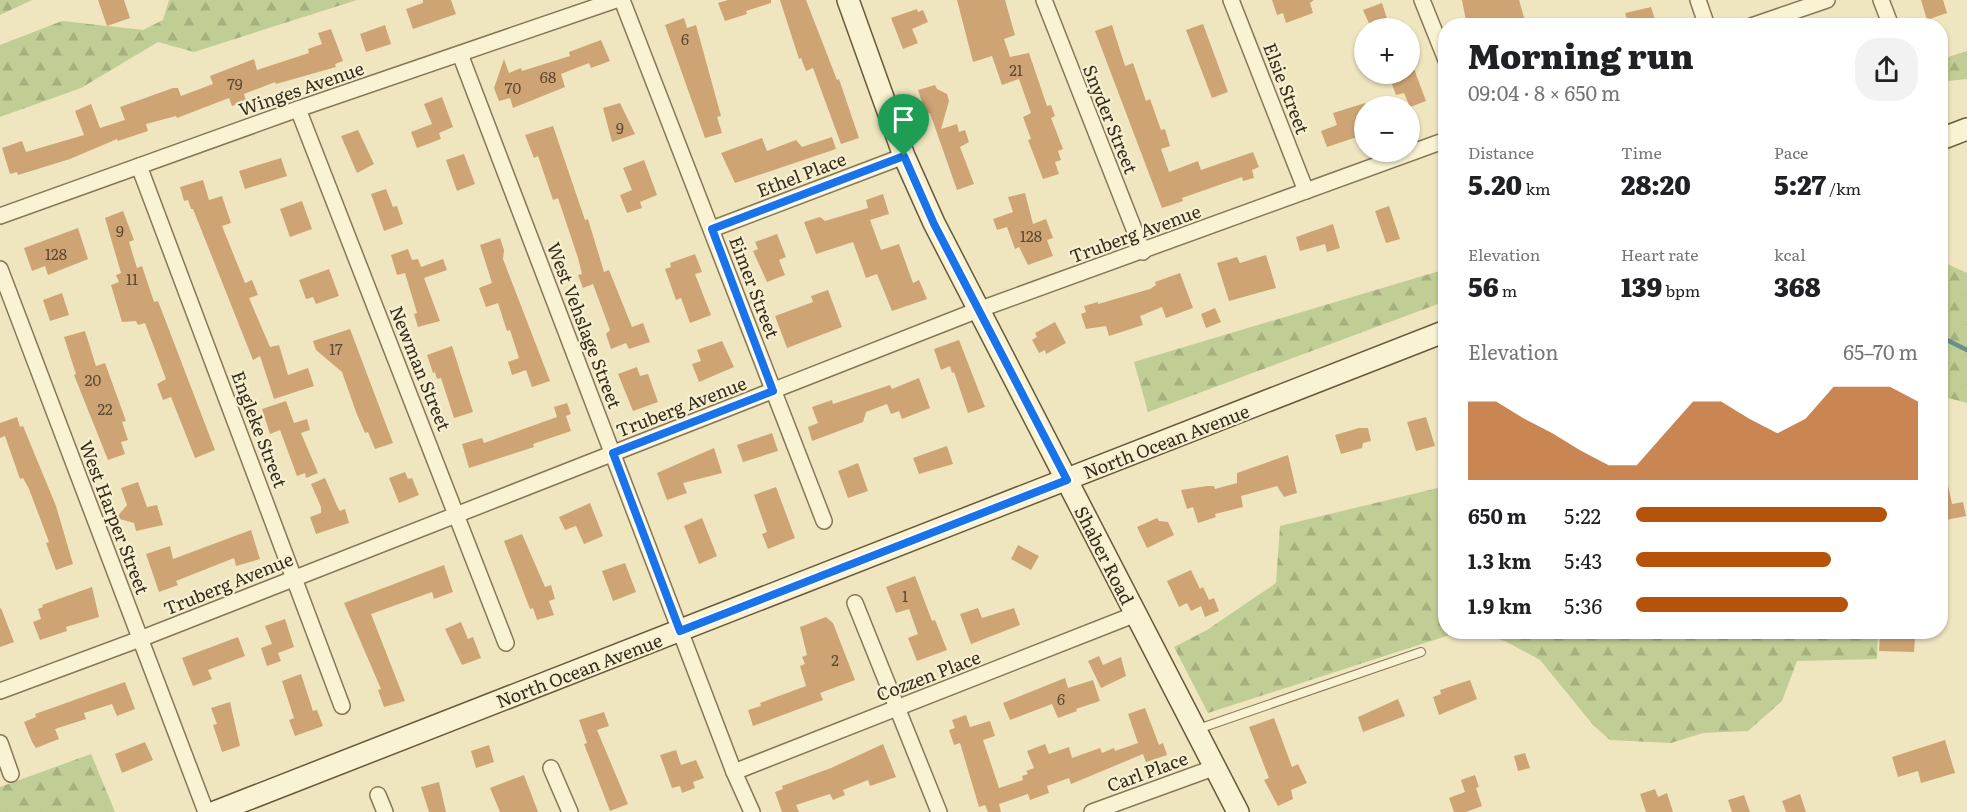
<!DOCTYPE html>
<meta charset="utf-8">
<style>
body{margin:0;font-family:Literata,serif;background:#f2f2f2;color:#202124;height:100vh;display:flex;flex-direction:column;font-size:22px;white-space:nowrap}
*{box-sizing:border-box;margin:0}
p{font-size:20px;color:#757577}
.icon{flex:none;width:33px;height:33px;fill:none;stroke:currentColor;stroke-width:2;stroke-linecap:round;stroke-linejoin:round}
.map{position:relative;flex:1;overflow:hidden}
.panel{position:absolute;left:1438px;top:18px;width:510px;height:621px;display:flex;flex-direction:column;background:#fff;border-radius:24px;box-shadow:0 2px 4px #0004}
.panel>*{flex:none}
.tools{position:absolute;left:1354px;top:18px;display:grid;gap:12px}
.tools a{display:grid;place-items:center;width:66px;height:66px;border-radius:50%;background:#fff;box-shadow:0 2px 4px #0004;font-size:30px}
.pin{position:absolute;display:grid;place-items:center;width:51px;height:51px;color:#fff;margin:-62px -26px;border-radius:50% 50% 50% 0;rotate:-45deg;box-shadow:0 0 6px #0007}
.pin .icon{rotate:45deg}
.round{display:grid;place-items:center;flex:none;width:63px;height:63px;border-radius:24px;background:#f2f2f2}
.head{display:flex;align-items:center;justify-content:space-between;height:102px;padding:0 30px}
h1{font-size:33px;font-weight:800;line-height:45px}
.stats{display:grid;grid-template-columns:repeat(3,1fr);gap:9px;height:102px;padding:6px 30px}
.stats div{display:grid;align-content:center}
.stats b{font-size:26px;font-weight:800}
.stats small{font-size:16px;font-weight:400}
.stats p{font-size:16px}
.chart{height:168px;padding:12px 30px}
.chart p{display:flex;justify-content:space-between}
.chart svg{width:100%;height:108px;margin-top:6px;fill:#b45309;opacity:.7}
ul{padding:0 30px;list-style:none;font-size:20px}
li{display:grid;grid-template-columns:96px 72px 1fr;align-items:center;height:45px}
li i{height:15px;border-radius:8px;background:#b45309}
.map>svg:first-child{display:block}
</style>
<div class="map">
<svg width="1967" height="812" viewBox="0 0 1967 812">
<defs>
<pattern id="forest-firs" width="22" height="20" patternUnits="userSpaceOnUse" patternTransform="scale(1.5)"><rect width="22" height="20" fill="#c0cd94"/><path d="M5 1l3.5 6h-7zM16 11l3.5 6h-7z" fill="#a6b07f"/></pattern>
</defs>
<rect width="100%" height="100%" fill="#efe6c0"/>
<g fill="url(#forest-firs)">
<polygon points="0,0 32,0 0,15"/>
<polygon points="169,0 357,0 194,52 158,42 81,88 0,117 0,45 62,21 143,30 163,20"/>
<polygon points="1967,51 1967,79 1948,81 1945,58"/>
<polygon points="1941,261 1967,273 1967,403 1941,396"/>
<polygon points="1446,269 1446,301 1148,412 1134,362"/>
<polygon points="1446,486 1446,632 1459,632 1208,713 1174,647 1207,630 1276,583 1280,526"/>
<polygon points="1471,632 1878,632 1877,659 1797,661 1782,701 1748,731 1703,733 1671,743 1610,740 1594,726 1540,660 1505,641"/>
<polygon points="91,754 115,812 0,812 0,787"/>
</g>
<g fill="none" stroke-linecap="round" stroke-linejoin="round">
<polyline stroke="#6a8f8a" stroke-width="4.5" points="1941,337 1967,350"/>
</g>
<g fill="#cea475">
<polygon points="98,0 124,0 130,18 107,26"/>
<polygon points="423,0 451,0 456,14 413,29 406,9 423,3"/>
<polygon points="728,0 771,0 771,3 746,11 747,14 725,21 718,3"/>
<polygon points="780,0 806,0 837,80 839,79 859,138 841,144 813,68 806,71 801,58 799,59"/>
<polygon points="957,0 1005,0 1015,35 1004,39 1010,57 1029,53 1047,106 1051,105 1055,116 1051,118 1063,149 1058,151 1061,160 1055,162 1059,174 1043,179 1028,140 1031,139 1023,117 1031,113 1019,79 1002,85 992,56 973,62"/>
<polygon points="1272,0 1314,0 1310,3 1313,13 1286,23 1283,13 1277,15"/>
<polygon points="1462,0 1519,0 1525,21 1511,26 1467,26"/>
<polygon points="1921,0 1943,0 1947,13 1927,20"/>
<polygon points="1382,3 1390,28 1371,28 1363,10"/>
<polygon points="1651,7 1657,26 1629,26 1625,13"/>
<polygon points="917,9 918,12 923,10 928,22 912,29 918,43 903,49 891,18"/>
<polygon points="684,18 687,28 696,25 721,116 717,117 722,133 705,138 665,25"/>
<polygon points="1203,24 1228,92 1212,98 1186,30"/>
<polygon points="385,25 391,44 366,52 360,34"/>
<polygon points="1112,25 1125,66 1133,63 1146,101 1150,99 1161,130 1165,129 1170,146 1161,149 1169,172 1198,161 1201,170 1253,152 1259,167 1252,170 1254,178 1243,181 1242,177 1182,198 1183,201 1162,208 1095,31"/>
<polygon points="331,29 343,61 335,64 336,67 276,84 275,82 244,94 246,101 232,106 229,98 177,118 176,116 146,124 148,131 118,141 117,139 70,159 18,175 17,172 10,174 2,148 22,141 26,152 84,135 75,111 91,104 100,128 125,120 120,107 173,88 178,88 181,96 213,84 210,76 254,59 257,70 309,53 308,49 322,44 318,33"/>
<polygon points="601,40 610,61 591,68 589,63 561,74 565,87 513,108 510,98 499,101 494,88 504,59 509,73 521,68 522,71 570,56 569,52"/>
<polygon points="1414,69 1426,101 1410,107 1404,93 1396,95 1390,79 1410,74"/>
<polygon points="935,85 937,89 947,94 949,101 941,129 957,124 959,132 965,130 969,142 960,147 974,184 957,190 930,113 923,115 919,103 922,102 918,90"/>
<polygon points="442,97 453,127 439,133 441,139 417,148 411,132 432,124 424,104"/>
<polygon points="620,103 635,134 612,142 603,108"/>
<polygon points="1365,103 1365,123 1354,127 1357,137 1327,147 1321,131 1337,125 1333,113"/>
<polygon points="553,126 585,220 588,219 604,272 609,270 632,327 643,323 650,342 629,349 626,343 611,349 606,334 610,330 593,284 583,288 578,275 582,274 578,258 558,198 553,200 538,156 534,158 525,135"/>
<polygon points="358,130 374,164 357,173 341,136"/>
<polygon points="832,137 836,149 735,183 721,153 762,138 767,151 796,140 802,147"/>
<polygon points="464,154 475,184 457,191 446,160"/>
<polygon points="281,158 287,176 245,189 239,171"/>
<polygon points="644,160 657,195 640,202 642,208 627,213 620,195 632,190 623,168"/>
<polygon points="203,180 209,200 222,196 231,223 222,226 245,283 252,280 258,295 249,298 270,347 279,345 288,375 308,368 314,386 274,399 260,356 253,360 193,209 191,209 188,200 184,201 180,187"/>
<polygon points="386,189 393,207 397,206 403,224 384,231 371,194"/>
<polygon points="1025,193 1033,224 1046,219 1053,238 1047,240 1053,256 1028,265 1019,247 1015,249 1007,227 997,230 993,219 1013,212 1008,197"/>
<polygon points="883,194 889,214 870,220 881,250 899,244 913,283 919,280 927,299 892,311 877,274 866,278 853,242 816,254 804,222 820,217 825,221 868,208 866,200"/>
<polygon points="302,201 312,229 290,237 280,209"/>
<polygon points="1389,206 1400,239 1386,243 1375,211"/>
<polygon points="123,211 134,240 129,242 137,268 142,266 154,302 158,301 215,450 195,458 171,397 163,400 157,384 166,379 145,323 138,325 136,321 122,322 111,285 119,282 116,275 121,273 105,218"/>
<polygon points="1333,224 1340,248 1327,252 1325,244 1300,251 1296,237"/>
<polygon points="78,228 88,259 48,275 45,266 32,271 24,248"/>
<polygon points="777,234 786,257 779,260 785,275 767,282 753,251 758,249 755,242"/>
<polygon points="500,238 504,250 503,259 550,381 532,387 526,370 512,375 508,362 519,358 510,330 507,331 498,303 486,307 479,288 492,283 480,245"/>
<polygon points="408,249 412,260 418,259 421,267 443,259 447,270 424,278 440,321 418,327 414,314 417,313 405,273 397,275 391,255"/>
<polygon points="695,254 702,272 695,274 711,315 690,323 681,298 676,300 665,269 671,267 670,263"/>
<polygon points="1266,255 1276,288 1229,301 1217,263 1237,257 1240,263"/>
<polygon points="329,269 339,296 316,304 313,297 306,299 299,280"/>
<polygon points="1180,273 1193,308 1166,318 1162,307 1140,316 1143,325 1109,336 1106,326 1086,329 1081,314 1086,312 1084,306 1098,302 1098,304 1150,289 1156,285 1155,282"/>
<polygon points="828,290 842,327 787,348 775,316 813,302 811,296"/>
<polygon points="62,293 69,315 50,321 43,300"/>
<polygon points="1215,308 1221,322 1206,328 1201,314"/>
<polygon points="1055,322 1066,343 1046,354 1045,350 1039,353 1032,340 1037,337 1035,333"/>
<polygon points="350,329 393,443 375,449 368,432 365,433 356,412 342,372 316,350 313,341"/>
<polygon points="85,331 96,366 105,363 126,421 122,422 128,440 121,442 125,454 108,460 74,375 76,374 64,337"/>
<polygon points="959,340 985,407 968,413 954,372 952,373 950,366 941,370 934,349"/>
<polygon points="722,341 734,367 699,382 692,364 701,361 697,350"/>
<polygon points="452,346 473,412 454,418 441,378 437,379 435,372 433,373 427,355"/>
<polygon points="637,367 640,376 648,374 658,402 633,411 618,374"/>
<polygon points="919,378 930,408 902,419 899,411 891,414 887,404 866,412 863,422 812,441 808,427 818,423 812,407 832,400 833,404 890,385 892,389"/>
<polygon points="286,401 294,423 307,419 310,430 301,433 318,473 306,478 305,473 297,476 280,430 270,434 262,409"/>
<polygon points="567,403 571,414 566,416 571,431 533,444 534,447 469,468 462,444 482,438 484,443 557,417 554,407"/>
<polygon points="17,417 20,427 23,426 56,506 73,564 56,570 46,543 49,542 29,489 23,478 20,479 5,436 0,438 0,423"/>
<polygon points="1426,417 1435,446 1416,451 1407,422"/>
<polygon points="1359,428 1368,428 1371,441 1363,443 1362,448 1341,454 1335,435"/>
<polygon points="772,433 778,451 743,462 737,445"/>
<polygon points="947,446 953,464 919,474 913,458"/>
<polygon points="714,448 722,473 683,483 687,493 667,500 657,473"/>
<polygon points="1288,455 1297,493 1284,497 1277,486 1241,496 1243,507 1215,514 1216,517 1198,523 1193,507 1187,509 1181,490 1207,486 1214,486 1215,489 1237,483 1237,473"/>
<polygon points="858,463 868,491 848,498 838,471"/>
<polygon points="405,472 408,479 412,478 419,495 399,503 389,478"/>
<polygon points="1946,476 1952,504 1963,502 1966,516 1941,521 1941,477"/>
<polygon points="325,478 338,508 340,511 345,509 349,523 316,534 310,517 321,513 321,507 311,484"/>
<polygon points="138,482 147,507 157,505 163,525 136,531 134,523 116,518 127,505 121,488"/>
<polygon points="776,487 795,538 768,549 762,534 767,532 754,495"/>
<polygon points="590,503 603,536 584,544 576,526 565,530 559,517"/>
<polygon points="702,518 717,556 699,564 684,526"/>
<polygon points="1157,518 1159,521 1168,522 1174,535 1147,548 1137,527"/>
<polygon points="251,530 260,559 236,566 234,558 176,581 178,585 159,592 146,554 170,546 173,559"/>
<polygon points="522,534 545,587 551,585 555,599 549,601 554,615 537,620 533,608 530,609 504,541"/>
<polygon points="1018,545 1039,556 1031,570 1011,559"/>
<polygon points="625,563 636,592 613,601 602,571"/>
<polygon points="444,565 453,592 434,599 432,592 371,614 405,701 384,707 378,690 381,689 344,603"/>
<polygon points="1191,570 1200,589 1203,587 1209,600 1214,598 1219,611 1205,617 1201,606 1191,611 1187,603 1179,607 1167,581"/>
<polygon points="915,576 932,621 935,620 947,650 917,661 908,638 918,634 909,609 896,613 886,587"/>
<polygon points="92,587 99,617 66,627 67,631 40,640 33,622 41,619 38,609 43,607 42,605"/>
<polygon points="1,608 14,642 0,647 0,609"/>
<polygon points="978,608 982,618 1014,608 1020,625 971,644 960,614"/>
<polygon points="826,617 833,623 855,680 820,693 823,700 753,726 748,710 761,706 760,703 806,686 800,666 805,664 802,657 807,655 800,627"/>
<polygon points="285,619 294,647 278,653 281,661 267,666 261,648 272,644 265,626"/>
<polygon points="461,622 468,639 473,637 481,658 462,665 445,629"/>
<polygon points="1888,632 1907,632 1907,638 1915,638 1914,652 1879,651 1880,633"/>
<polygon points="238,637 245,656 208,670 212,679 193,686 182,658"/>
<polygon points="1099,656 1103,665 1121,657 1126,676 1101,688 1088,661"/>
<polygon points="301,674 313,711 317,710 323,726 295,736 289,720 294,718 282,681"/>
<polygon points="1065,678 1068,688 1093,680 1100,701 1076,709 1077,711 1058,718 1052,704 1010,720 1003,703"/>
<polygon points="1470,680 1477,699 1439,715 1433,697 1441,694 1440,690"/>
<polygon points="125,682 135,709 117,716 112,704 84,713 86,719 55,729 59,739 36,748 32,742 24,722 36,717 35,714"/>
<polygon points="1398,699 1405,716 1363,732 1358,717"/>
<polygon points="230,702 240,746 222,752 213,725 217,724 211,708"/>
<polygon points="1145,708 1159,745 1163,743 1167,755 1146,762 1143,754 1071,784 1069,778 1047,786 1049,793 1030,800 1028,794 999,804 1001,812 988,812 985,805 979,807 960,743 954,745 949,730 955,728 952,720 966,715 970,727 990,721 995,736 983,740 999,788 1023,780 1022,776 1028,774 1026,771 1034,768 1027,751 1045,744 1049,754 1069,747 1072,758 1100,748 1102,753 1114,748 1115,751 1138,743 1128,714"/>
<polygon points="604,712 609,726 597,730 628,804 610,811 584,744 587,743 579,720"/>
<polygon points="1274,718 1292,767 1298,764 1307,783 1291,790 1293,799 1278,806 1264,780 1269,778 1249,727"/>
<polygon points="1945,740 1955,773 1921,783 1918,771 1898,777 1892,757"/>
<polygon points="145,742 153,760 122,773 115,754"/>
<polygon points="883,744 896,777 870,786 868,780 843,790 845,795 833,800 830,794 796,805 799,812 782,812 775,792 783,789 782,786 831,768"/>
<polygon points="489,745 494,762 476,768 471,751"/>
<polygon points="676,750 681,765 696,760 704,778 693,782 695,788 682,793 680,786 672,788 660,755"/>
<polygon points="1525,753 1530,768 1518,771 1514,756"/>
<polygon points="524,775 538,812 500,812 490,788"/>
<polygon points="1475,775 1479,787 1476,788 1482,806 1466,812 1454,812 1449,798 1465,792 1461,780"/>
<polygon points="439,782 446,812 429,812 421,787"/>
<polygon points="1655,789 1658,797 1667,793 1673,812 1646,812 1640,794"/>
<polygon points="1800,794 1806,812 1786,812 1782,801"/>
<polygon points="1744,795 1750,812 1732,812 1728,800"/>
</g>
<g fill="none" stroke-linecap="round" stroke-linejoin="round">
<g stroke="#887757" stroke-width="10">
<polyline id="lane" points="1198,729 1421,652"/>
</g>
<g stroke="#887757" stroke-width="18">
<g id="street">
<polyline points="622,0 824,521"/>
<polyline points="1044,0 1143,252"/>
<polyline points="1231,0 1306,191"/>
<polyline points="1422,0 1446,60"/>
<polyline points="1698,0 1707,26"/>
<polyline points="1881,0 1891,26"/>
<polyline points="1751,26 1827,0"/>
<polyline points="460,54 734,772 752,812"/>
<polyline points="298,109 506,643"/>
<polyline points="139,166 342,706"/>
<polyline points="0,216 298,109 616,0"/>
<polyline points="712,229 904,156"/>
<polyline points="0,269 206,812"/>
<polyline points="855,603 939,812"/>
<polyline points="0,691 140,639 978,310 1446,140"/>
<polyline points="0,743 11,774"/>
<polyline points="551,768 570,812"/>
<polyline points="734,772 1136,614"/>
<polyline points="378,795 385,812"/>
<polyline points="1092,812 1216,767"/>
</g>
</g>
<g stroke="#6a583b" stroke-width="24">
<g id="secondary">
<polyline points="848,0 904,156 934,223 1238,812"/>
<polyline points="1941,139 1967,129"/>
<polyline points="215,812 1446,331"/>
</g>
</g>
<use href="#lane" stroke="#f9f2d3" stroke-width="8"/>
<use href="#street" stroke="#f9f2d3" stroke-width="15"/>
<use href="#secondary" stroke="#f9f2d3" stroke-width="21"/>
</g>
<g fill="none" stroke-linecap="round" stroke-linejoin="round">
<g stroke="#fff" stroke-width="12">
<polygon id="route" points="904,156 934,224 1067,480 680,631 613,453 773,391 712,229"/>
</g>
<use href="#route" stroke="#1a73e8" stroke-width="8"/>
</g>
<g text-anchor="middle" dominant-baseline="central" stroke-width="4.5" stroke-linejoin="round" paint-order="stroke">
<g font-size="15" fill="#5d4a32">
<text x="685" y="38">6</text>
<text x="1016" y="69">21</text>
<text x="548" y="76">68</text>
<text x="235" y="83">79</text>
<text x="513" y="87">70</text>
<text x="620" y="127">9</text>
<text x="120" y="230">9</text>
<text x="1031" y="235">128</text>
<text x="56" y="253">128</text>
<text x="132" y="278">11</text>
<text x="336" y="348">17</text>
<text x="93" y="379">20</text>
<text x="105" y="408">22</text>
<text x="905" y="595">1</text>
<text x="835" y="659">2</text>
<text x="1061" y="698">6</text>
</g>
<g font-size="18" fill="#372c1c" stroke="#f6efd0">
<text transform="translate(301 88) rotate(-19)">Winges Avenue</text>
<text transform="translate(1287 88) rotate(69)">Elsie Street</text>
<text transform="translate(1111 119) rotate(68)">Snyder Street</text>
<text transform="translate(801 174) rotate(-21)">Ethel Place</text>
<text transform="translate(1135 233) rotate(-20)">Truberg Avenue</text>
<text transform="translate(755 287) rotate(69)">Eimer Street</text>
<text transform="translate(585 325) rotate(69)">West Vehslage Street</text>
<text transform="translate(421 368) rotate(68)">Newman Street</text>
<text transform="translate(681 406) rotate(-21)">Truberg Avenue</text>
<text transform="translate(260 429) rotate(69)">Engleke Street</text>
<text transform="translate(1166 441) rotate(-21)">North Ocean Avenue</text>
<text transform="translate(115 517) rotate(69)">West Harper Street</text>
<text transform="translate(1105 555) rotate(63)">Shaber Road</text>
<text transform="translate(228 583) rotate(-22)">Truberg Avenue</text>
<text transform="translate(579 670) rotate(-21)">North Ocean Avenue</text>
<text transform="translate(928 675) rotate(-21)">Cozzen Place</text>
<text transform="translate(1147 771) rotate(-20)">Carl Place</text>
</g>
</g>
</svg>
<div class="tools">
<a>+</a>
<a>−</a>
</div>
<div class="pin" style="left:904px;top:156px;background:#1e9e55"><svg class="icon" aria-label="arrive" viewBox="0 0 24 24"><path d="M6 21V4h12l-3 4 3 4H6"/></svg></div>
<section class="panel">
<div class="head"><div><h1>Morning run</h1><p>09:04 · 8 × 650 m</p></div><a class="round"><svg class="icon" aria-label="share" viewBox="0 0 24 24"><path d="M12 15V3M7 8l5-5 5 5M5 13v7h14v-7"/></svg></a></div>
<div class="stats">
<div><p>Distance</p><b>5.20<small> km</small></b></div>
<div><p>Time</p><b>28:20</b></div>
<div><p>Pace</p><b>5:27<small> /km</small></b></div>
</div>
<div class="stats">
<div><p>Elevation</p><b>56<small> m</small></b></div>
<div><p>Heart rate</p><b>139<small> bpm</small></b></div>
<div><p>kcal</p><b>368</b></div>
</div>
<div class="chart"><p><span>Elevation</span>65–70 m</p>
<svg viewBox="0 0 160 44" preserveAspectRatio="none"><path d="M0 44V12L10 12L20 19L30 25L40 32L50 38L60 38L70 25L80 12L90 12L100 19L110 25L120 19L130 6L140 6L150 6L160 12V44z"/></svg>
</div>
<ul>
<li><b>650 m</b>5:22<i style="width:89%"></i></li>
<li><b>1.3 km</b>5:43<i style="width:69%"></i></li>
<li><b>1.9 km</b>5:36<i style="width:75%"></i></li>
</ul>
</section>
</div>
